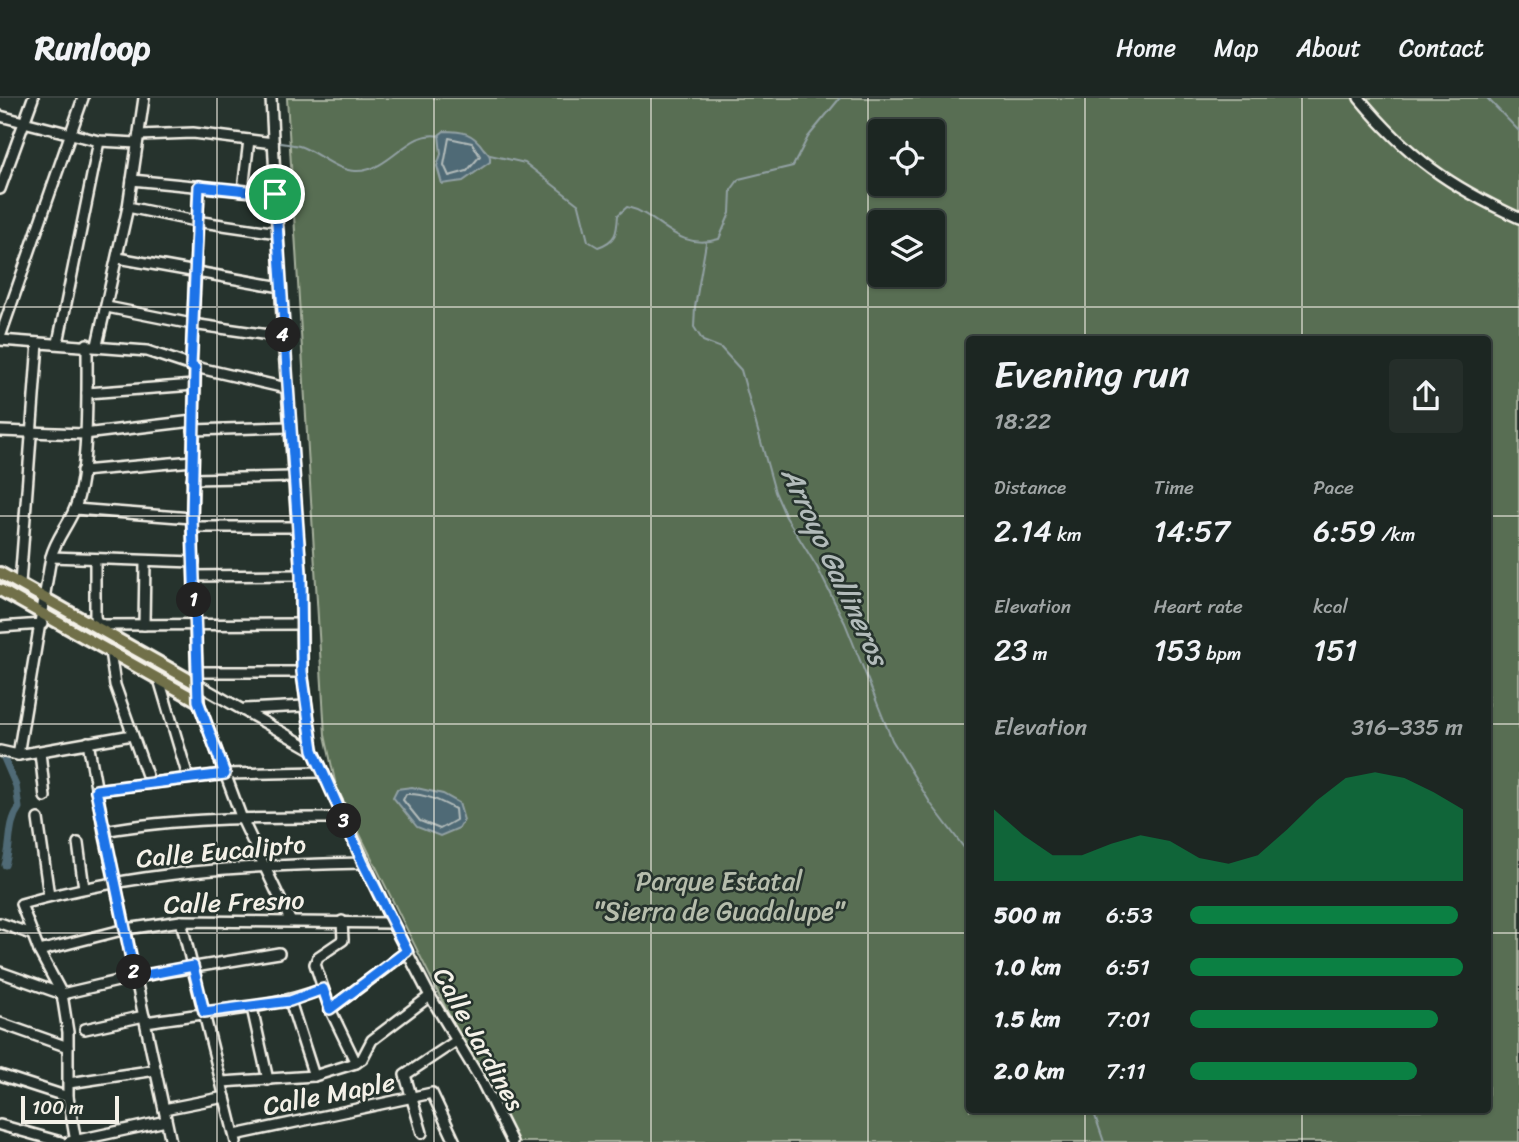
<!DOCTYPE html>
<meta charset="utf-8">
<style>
body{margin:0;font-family:Sriracha,sans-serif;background:#252e2a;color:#f1f3f6;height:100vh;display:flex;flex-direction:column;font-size:26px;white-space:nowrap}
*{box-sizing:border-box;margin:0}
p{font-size:23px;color:#a0a5a5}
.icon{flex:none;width:38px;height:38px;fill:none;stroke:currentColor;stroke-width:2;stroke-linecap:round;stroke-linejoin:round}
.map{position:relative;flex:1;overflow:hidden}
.panel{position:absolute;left:966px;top:238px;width:525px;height:777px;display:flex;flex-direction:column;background:#1c2622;border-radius:7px;box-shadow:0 2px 5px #0004,0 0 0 2px #3a4340}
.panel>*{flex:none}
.tools{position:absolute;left:868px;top:21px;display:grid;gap:14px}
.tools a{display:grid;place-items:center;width:77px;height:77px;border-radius:7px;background:#1c2622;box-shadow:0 2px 5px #0004,0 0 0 2px #3a4340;font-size:35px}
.scale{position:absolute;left:21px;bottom:18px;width:98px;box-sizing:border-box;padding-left:7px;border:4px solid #f4f1e8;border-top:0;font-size:19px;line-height:24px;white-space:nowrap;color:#f4f1e8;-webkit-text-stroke:5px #26332d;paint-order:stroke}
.pin{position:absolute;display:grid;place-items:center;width:60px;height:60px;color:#fff;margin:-30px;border:4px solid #fff;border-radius:50%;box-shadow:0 2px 7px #0007}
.km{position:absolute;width:35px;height:35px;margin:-18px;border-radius:50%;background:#222;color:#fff;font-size:19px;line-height:35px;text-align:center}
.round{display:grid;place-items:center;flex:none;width:74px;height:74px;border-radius:7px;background:#252e2a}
.overview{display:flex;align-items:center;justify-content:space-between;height:119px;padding:0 28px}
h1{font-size:38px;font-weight:600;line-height:52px}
.figures{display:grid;grid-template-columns:repeat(3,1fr);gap:10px;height:119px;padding:7px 28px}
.figures div{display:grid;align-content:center}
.figures b{font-size:30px;font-weight:600}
.figures small{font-size:19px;font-weight:400}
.figures p{font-size:19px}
.chart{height:196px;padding:14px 28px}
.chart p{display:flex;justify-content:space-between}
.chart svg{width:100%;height:126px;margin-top:7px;fill:#0b8043;opacity:.7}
ul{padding:0 28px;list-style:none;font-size:23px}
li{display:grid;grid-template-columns:112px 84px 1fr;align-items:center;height:52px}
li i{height:18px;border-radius:9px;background:#0b8043}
header{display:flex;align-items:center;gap:42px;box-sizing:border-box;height:98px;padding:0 35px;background:#1c2622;border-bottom:2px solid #3a4340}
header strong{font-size:33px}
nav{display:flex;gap:38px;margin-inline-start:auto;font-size:24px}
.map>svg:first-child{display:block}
</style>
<header>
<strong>Runloop</strong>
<nav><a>Home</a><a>Map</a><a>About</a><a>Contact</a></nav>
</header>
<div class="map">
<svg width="1519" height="1044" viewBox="0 0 1519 1044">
<rect width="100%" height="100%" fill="#26332d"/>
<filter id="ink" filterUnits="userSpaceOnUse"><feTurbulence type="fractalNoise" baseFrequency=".0143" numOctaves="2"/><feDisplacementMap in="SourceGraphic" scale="14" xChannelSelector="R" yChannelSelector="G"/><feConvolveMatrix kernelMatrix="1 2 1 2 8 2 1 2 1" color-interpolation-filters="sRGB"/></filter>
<g filter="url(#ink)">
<path fill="#596e52" stroke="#a6b09d" stroke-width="2" fill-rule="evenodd" d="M287 0H1519V1044H512L336 688 325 637ZM880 33H933V86H880ZM880 124H933V177H880ZM970 242H1488V1012H970Z"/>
<g fill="#506b76" stroke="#92a1a4" stroke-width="2">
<path d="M444 33C463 33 473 35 483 50 488 56 491 56 490 64L463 83 442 86 437 68 441 56 439 37Z"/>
<polygon points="412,689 443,696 459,705 464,722 459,730 440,738 417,729 393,699 397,691"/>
</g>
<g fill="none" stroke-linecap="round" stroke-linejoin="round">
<g stroke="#b2bbba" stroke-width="2">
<polygon points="449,40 472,45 480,58 467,73 449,78 444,67"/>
<path d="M406 696C424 695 440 703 455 711L456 722 440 731 420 723 403 702Z"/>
</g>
<g stroke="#92a1a4" stroke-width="2">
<polyline points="1487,0 1519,33"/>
<path d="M280 45C287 46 295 46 302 49 318 55 339 74 357 73 391 73 408 31 440 38"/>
<path d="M490 57 525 65 579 107 588 143 598 149C616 143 617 135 618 117L627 109C660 116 675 154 719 141L730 115 731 92 739 81 793 68 808 39 840 0"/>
<polyline points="706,145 695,209 694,229 703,243 721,250 741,272 775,394 786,419 817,469 845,525 892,642 931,706 965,751 970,765"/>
<polyline points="1093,1012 1104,1044"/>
</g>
<path stroke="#506b76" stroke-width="7" d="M0 651 16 688 19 710C7 726 12 747 5 767"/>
<g stroke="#f4f1e8" stroke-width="14">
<g id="minor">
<polyline points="271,0 283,239 301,477 302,574 313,652 392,825 430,898 483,986 512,1044"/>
<path d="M1359 0C1408 59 1449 88 1519 120"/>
<polyline points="0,18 99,43 137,45"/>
<polyline points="139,37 193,35 273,45"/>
<polyline points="132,82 275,96"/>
<polyline points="0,91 33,0"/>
<polyline points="243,92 249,42"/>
<polyline points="128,109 195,123 278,135"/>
<polyline points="118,160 281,189"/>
<polyline points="107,209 192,226 283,239"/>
<polyline points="0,239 83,0"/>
<polyline points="0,242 147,253 195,269 286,290"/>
<polyline points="58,245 99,43"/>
<polyline points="97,247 128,109 144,0"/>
<polyline points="191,268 199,88"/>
<polyline points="195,269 192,420 197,586 313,652"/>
<polyline points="87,295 194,287"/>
<polyline points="193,332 289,329"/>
<polyline points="0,333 84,336 193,323"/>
<polyline points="82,373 193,363"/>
<polyline points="192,381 293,379"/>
<polyline points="75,411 192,420"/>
<polyline points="193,429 297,429"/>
<polyline points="51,459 194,464"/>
<polyline points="95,461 95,518 96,523 103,527 302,526"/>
<polyline points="194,478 301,477"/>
<polyline points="20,486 38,245"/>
<polyline points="144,527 145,464"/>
<polyline points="0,529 42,526"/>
<polyline points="110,553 115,587 149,683"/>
<polyline points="197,574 302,574"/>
<polyline points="159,581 188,679"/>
<polyline points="198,603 242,721 290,822"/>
<polyline points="245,611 305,608"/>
<polyline points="88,644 104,733 171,1044"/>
<polyline points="0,653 18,657 132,637"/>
<polyline points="40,654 45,699"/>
<path d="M18 657 51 459C56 440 68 428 75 410 89 373 87 288 87 246"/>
<polyline points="96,692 224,676 322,674"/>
<polyline points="38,721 49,798"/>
<path d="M104 733C183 719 263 720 342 720"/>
<polyline points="78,745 84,790"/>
<polyline points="181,823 236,1044"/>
<polyline points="342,823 343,842 318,859 315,866 330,911 356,965"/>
<polyline points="0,825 31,836"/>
<polyline points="39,853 126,831 181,823 392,825"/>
<polyline points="0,874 62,896 135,879 279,855"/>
<polyline points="290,903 314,978"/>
<polyline points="252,910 268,982"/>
<polyline points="330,911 407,854"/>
<path d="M146 924C205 914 266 912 323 891"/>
<polyline points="0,925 68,949"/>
<polyline points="85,931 144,918"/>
<polyline points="0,977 68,999"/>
<polyline points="222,984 314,978 356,965 362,961 372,942 430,898"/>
<polyline points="69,985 156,972"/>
<polyline points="164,1011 225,999"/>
<polyline points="0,1027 61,1044"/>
<polyline points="422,1035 405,977 456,943"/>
<polyline points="235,1037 432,995 455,1044"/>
<polyline points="69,1044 166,1023"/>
<path d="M76 1044 68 999V934L62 896 39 853 21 806C135 774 244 767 363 765"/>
</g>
</g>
<g stroke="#f4f1e8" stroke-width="16">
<g id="major">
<polyline points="0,475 197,586 198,603"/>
<polyline points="0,492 198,603"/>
</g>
</g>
<use href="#minor" stroke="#26332d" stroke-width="9"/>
<use href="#major" stroke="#71704a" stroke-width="10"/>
</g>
</g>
<g fill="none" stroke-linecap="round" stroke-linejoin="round" filter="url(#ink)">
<g stroke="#fff" stroke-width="14">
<polygon id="route" points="199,88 275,96 301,477 302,574 313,652 363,765 407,853 330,911 323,891 290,903 204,914 193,868 135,879 96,692 225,676 198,603 192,420 195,270 191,268"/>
</g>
<use href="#route" stroke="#1a73e8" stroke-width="9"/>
</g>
<path fill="none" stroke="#f4f1e8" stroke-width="2" stroke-opacity="0.55" d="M217 0V1044M434 0V1044M651 0V1044M868 0V1044M1085 0V242M1302 0V242M0 209H1519M0 418H970M1488 418H1519M0 626H970M1488 626H1519M0 835H970M1488 835H1519M1085 1012V1044M1302 1012V1044"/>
<g text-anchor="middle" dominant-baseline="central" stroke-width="5" stroke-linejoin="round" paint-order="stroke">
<g font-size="26" fill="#f4f1e8" stroke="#26332d">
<text transform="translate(221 753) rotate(-5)">Calle Eucalipto</text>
<text transform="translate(234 804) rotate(-2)">Calle Fresno</text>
<text transform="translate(479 941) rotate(61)">Calle Jardines</text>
<text transform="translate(329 996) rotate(-11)">Calle Maple</text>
</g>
<g font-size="26" fill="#b6bdac" stroke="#26332d">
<text x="719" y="783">Parque Estatal<tspan x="719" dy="30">"Sierra de Guadalupe"</tspan></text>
</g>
<g font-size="28" font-style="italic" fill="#b2bbba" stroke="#26332d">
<text transform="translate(835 468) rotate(65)">Arroyo Gallineros</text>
</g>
</g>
</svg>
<div class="tools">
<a><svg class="icon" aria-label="locate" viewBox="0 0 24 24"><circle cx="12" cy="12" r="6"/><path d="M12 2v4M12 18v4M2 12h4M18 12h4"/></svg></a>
<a><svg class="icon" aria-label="layers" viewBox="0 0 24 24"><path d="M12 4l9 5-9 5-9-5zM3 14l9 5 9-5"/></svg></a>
</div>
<div class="scale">100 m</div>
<div class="pin" style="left:275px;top:96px;background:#1e9e55"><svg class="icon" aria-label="arrive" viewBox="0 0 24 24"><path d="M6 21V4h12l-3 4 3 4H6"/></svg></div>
<b class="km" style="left:194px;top:502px">1</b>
<b class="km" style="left:134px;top:874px">2</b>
<b class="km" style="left:344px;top:723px">3</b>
<b class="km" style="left:283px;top:237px">4</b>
<section class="panel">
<div class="overview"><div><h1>Evening run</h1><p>18:22</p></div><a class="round"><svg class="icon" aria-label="share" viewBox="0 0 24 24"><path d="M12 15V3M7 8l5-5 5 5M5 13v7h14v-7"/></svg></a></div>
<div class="figures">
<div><p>Distance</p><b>2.14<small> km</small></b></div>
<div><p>Time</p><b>14:57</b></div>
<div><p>Pace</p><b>6:59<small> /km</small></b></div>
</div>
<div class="figures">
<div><p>Elevation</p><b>23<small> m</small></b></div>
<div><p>Heart rate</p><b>153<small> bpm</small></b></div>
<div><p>kcal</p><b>151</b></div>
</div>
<div class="chart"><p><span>Elevation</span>316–335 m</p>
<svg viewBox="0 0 160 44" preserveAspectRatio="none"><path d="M0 44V19L10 28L20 35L30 35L40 31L50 28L60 30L70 36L80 38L90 35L100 26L110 16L120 8L130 6L140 8L150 13L160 19V44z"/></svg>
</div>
<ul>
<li><b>500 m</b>6:53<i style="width:98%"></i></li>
<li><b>1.0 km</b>6:51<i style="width:100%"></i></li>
<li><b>1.5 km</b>7:01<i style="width:91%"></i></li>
<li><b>2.0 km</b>7:11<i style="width:83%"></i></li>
</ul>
</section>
</div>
